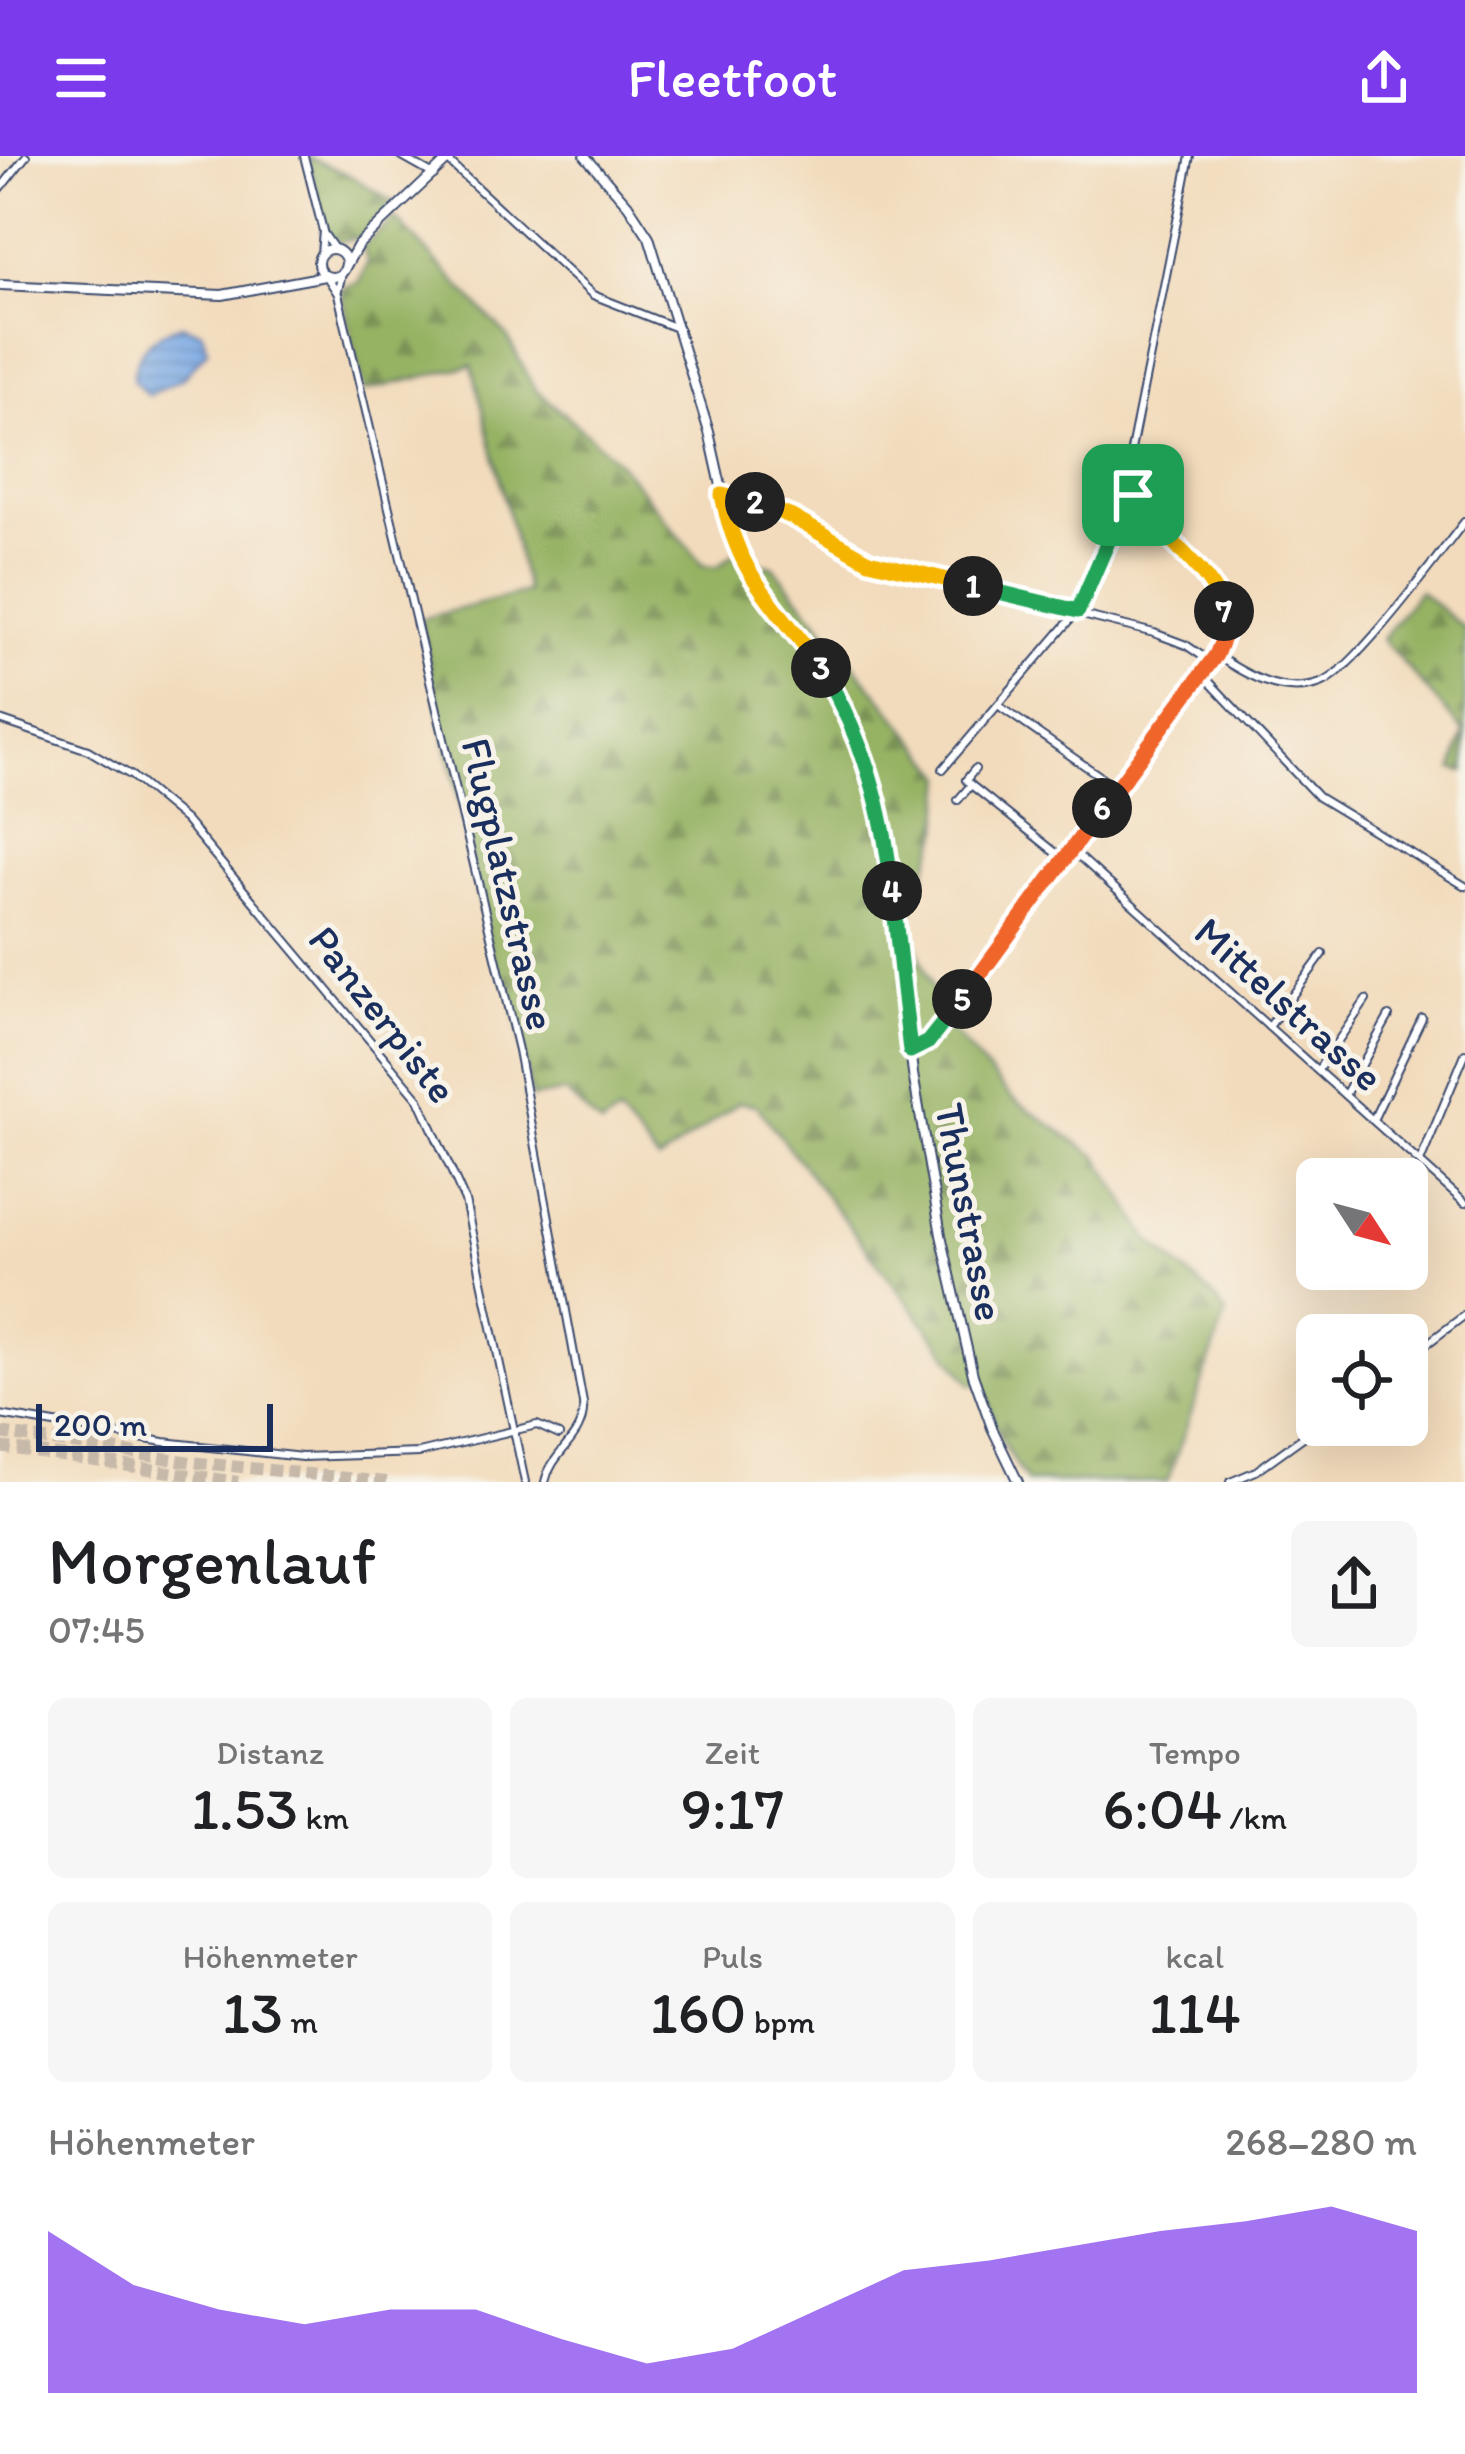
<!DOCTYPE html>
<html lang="de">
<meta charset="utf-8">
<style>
body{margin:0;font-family:Itim,sans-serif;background:#f6f6f6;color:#202124;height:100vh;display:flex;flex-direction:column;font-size:45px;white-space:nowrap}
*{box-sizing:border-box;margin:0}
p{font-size:39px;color:#757577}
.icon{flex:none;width:66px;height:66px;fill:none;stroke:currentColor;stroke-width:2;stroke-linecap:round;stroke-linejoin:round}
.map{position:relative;height:1326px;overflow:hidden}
.side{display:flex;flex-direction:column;background:#fff;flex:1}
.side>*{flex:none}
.needle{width:78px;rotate:126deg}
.buttons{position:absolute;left:1296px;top:1002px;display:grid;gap:24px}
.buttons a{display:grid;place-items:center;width:132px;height:132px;border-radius:18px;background:#fff;box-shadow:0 12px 48px #0002;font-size:60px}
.scale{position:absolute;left:36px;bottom:30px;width:237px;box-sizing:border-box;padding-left:12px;border:6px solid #1b2f5e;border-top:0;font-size:33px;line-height:42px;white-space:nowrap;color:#1b2f5e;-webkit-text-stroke:9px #f7f3e8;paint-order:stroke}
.pin{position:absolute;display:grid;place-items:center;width:102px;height:102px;color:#fff;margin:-51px;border-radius:24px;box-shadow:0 6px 18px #0006}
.km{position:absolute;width:60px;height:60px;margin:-30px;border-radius:50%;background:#222;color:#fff;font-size:33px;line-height:60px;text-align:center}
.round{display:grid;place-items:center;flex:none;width:126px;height:126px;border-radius:18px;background:#f6f6f6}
.overview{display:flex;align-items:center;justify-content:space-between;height:204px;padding:0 48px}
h1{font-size:66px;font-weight:600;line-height:90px}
.figures{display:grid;grid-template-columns:repeat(3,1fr);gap:18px;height:204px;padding:12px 48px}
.figures div{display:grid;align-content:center;border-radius:18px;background:#f6f6f6;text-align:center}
.figures b{font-size:60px;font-weight:600}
.figures small{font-size:33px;font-weight:400}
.figures p{font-size:33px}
.chart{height:336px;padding:24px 48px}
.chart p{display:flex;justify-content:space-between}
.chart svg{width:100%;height:216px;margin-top:12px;fill:#7c3aed;opacity:.7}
header{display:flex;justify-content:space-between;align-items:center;height:156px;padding:0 48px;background:#7c3aed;color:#fff;font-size:54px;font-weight:600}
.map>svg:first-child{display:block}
</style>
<header><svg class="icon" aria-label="menu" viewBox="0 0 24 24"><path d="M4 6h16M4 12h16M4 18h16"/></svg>Fleetfoot<svg class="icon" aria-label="share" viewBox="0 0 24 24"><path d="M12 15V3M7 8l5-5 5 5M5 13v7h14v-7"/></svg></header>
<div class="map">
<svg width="1465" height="1326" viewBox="0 0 1465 1326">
<defs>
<pattern id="forest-firs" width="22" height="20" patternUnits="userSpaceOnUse" patternTransform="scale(3)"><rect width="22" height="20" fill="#96b264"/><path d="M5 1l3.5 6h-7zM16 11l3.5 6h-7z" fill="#7a9156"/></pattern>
<pattern id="water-rules" width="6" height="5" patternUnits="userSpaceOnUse" patternTransform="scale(3)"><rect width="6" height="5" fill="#7aa9e4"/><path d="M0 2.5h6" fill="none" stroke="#638abc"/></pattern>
</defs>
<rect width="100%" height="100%" fill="#f7f3e8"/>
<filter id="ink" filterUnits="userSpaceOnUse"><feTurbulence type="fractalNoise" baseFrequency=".00833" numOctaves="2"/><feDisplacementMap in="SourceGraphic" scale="24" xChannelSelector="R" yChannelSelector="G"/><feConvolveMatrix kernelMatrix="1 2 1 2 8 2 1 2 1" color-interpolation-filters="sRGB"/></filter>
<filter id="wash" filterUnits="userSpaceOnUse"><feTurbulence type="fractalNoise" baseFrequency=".004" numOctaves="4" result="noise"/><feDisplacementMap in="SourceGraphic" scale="48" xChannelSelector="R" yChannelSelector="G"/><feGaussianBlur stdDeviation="2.7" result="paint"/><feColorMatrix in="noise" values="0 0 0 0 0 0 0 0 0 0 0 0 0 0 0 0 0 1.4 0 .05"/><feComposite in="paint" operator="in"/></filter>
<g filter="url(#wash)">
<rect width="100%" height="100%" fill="#f2dbbc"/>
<g fill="url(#forest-firs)" stroke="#587061" stroke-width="3">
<polygon points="308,1 347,18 395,47 359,81 338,87 327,74"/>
<polygon points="395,62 507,180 534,232 616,303 703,409 717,412 733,398 740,405 773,410 945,620 940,674 908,767 946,869 1012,942 1098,1001 1150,1085 1216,1143 1226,1158 1167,1326 1027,1326 1001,1284 982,1228 971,1228 756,949 739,946 659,1005 618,958 601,970 565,936 532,942 511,831 493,806 420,463 527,436 472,209 364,235 341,135 344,130 358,127 368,106 362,91"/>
<polygon points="1419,435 1465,473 1465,616 1453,613 1464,576 1382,483"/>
</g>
<path fill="url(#water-rules)" stroke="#4a6ca1" stroke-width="3" d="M181 169 202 176 208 194 182 222 148 240 133 224C137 191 152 180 181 169Z"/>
</g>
<g filter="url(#ink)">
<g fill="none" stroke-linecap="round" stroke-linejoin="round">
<g stroke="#c7b9a9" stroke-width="12" stroke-dasharray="12 6" stroke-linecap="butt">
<polyline points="0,1277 191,1306 387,1326"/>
<polyline points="0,1291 238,1326"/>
</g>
<g stroke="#3b496c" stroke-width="10">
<g id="minor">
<polyline points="304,0 323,75 321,98"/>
<polyline points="400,0 434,19"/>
<polyline points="448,5 593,139 679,173"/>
<polyline points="0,33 26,0"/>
<polyline points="324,78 335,94"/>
<path d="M327 121 338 138 518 894 583 1247C586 1283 552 1294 545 1326"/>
<polyline points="338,134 342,117"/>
<polyline points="722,339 780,355 856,400 879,408 1154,477 1186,489 1211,506"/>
<path d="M1216 499C1246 519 1283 541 1321 527 1353 516 1440 397 1465 365"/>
<polyline points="1202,518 1318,641 1465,730"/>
<polyline points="1002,552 1117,632"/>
<polyline points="0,564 88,594 132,620 185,664 419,943 465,1045 525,1326"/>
<polyline points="943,613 1078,455 1124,349 1133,339"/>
<polyline points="975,613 966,624 971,629 1065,704"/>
<polyline points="958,644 971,629"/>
<polyline points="1072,694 1465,1047"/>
<polyline points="1269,871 1323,798"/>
<path d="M910 895 928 886 945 866 1223 484 1225 459 1219 441C1184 394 1121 359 1131 294L1190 0"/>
<polyline points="1318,914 1366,844"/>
<polyline points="1345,939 1389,860"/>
<polyline points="1373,964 1422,862"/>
<polyline points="1420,1006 1465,898"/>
<polyline points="1407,1203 1465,1159"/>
<polyline points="0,1259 164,1286 302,1301 419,1297 537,1269 559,1279"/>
<polyline points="1230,1326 1256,1315 1320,1269"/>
</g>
</g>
<g stroke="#3b496c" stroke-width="12">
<g id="tertiary">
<polyline points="585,0 628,49 649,81 709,276 735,392 750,421 819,509 847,557 870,611 887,687 913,918 941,1079 973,1219 992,1272 1018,1326"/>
<circle cx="332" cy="107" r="14"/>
<polyline points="346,110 358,89 452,0"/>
<polyline points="0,129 222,139 325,120"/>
</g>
</g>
<use href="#minor" stroke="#fff" stroke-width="6"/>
<use href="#tertiary" stroke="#fff" stroke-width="8"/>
</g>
</g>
<g fill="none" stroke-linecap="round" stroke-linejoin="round" filter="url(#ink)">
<g stroke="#fff" stroke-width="24">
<polyline id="split-1" points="973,430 1078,455 1124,349 1133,339"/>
</g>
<g stroke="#fff" stroke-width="24">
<polyline id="split-2" points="755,346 792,361 869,405 973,430"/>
</g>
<g stroke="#fff" stroke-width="24">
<path id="split-3" d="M755 346 722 339C739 425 775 445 821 512"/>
</g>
<g stroke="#fff" stroke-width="24">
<path id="split-4" d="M821 512C864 583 884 653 892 735"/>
</g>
<g stroke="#fff" stroke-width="24">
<polyline id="split-5" points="892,735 910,895 928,886 962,843"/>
</g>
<g stroke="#fff" stroke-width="24">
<polyline id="split-6" points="962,843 1102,652"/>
</g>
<g stroke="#fff" stroke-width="24">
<polyline id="split-7" points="1102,652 1216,499 1225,477 1224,455"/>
</g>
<g stroke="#fff" stroke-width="24">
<path id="split-8" d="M1133 339C1157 381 1209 408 1224 455"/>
</g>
<use href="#split-1" stroke="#22a559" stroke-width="15"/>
<use href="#split-2" stroke="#f5b400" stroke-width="15"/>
<use href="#split-3" stroke="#f5b400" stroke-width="15"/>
<use href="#split-4" stroke="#22a559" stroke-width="15"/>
<use href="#split-5" stroke="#22a559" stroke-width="15"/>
<use href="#split-6" stroke="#f0652b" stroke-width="15"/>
<use href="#split-7" stroke="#f0652b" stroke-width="15"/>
<use href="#split-8" stroke="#f5b400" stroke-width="15"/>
</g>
<g text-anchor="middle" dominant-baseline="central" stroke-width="10" stroke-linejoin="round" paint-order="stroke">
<g font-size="42" fill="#1b2f5e" stroke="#f7f3e8">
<text transform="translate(509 728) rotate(77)">Flugplatzstrasse</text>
<text transform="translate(1289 848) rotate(42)">Mittelstrasse</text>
<text transform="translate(383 858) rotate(52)">Panzerpiste</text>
<text transform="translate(970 1056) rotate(79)">Thunstrasse</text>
</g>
</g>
</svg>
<div class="buttons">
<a><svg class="needle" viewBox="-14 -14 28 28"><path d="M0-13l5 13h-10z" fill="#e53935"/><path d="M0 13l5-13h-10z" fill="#757577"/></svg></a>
<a><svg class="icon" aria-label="locate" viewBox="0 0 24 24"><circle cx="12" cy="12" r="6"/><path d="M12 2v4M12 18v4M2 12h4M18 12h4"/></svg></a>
</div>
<div class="scale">200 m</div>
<div class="pin" style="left:1133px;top:339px;background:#1e9e55"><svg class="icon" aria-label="arrive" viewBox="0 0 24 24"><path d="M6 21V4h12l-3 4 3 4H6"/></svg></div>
<b class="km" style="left:973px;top:430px">1</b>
<b class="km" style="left:755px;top:346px">2</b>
<b class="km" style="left:821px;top:512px">3</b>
<b class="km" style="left:892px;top:735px">4</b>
<b class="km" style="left:962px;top:843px">5</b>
<b class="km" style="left:1102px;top:652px">6</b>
<b class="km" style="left:1224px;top:455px">7</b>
</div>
<section class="side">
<div class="overview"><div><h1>Morgenlauf</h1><p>07:45</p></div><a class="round"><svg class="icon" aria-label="share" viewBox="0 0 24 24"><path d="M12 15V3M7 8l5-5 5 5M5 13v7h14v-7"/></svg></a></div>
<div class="figures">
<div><p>Distanz</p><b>1.53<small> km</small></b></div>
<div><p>Zeit</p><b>9:17</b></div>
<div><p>Tempo</p><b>6:04<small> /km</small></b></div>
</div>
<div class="figures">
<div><p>Höhenmeter</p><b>13<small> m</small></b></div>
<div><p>Puls</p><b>160<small> bpm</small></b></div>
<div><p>kcal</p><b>114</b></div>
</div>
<div class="chart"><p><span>Höhenmeter</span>268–280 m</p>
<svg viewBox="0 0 160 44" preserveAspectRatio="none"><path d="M0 44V11L10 22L20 27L30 30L40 27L50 27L60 33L70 38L80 35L90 27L100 19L110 17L120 14L130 11L140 9L150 6L160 11V44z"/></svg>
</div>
</section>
